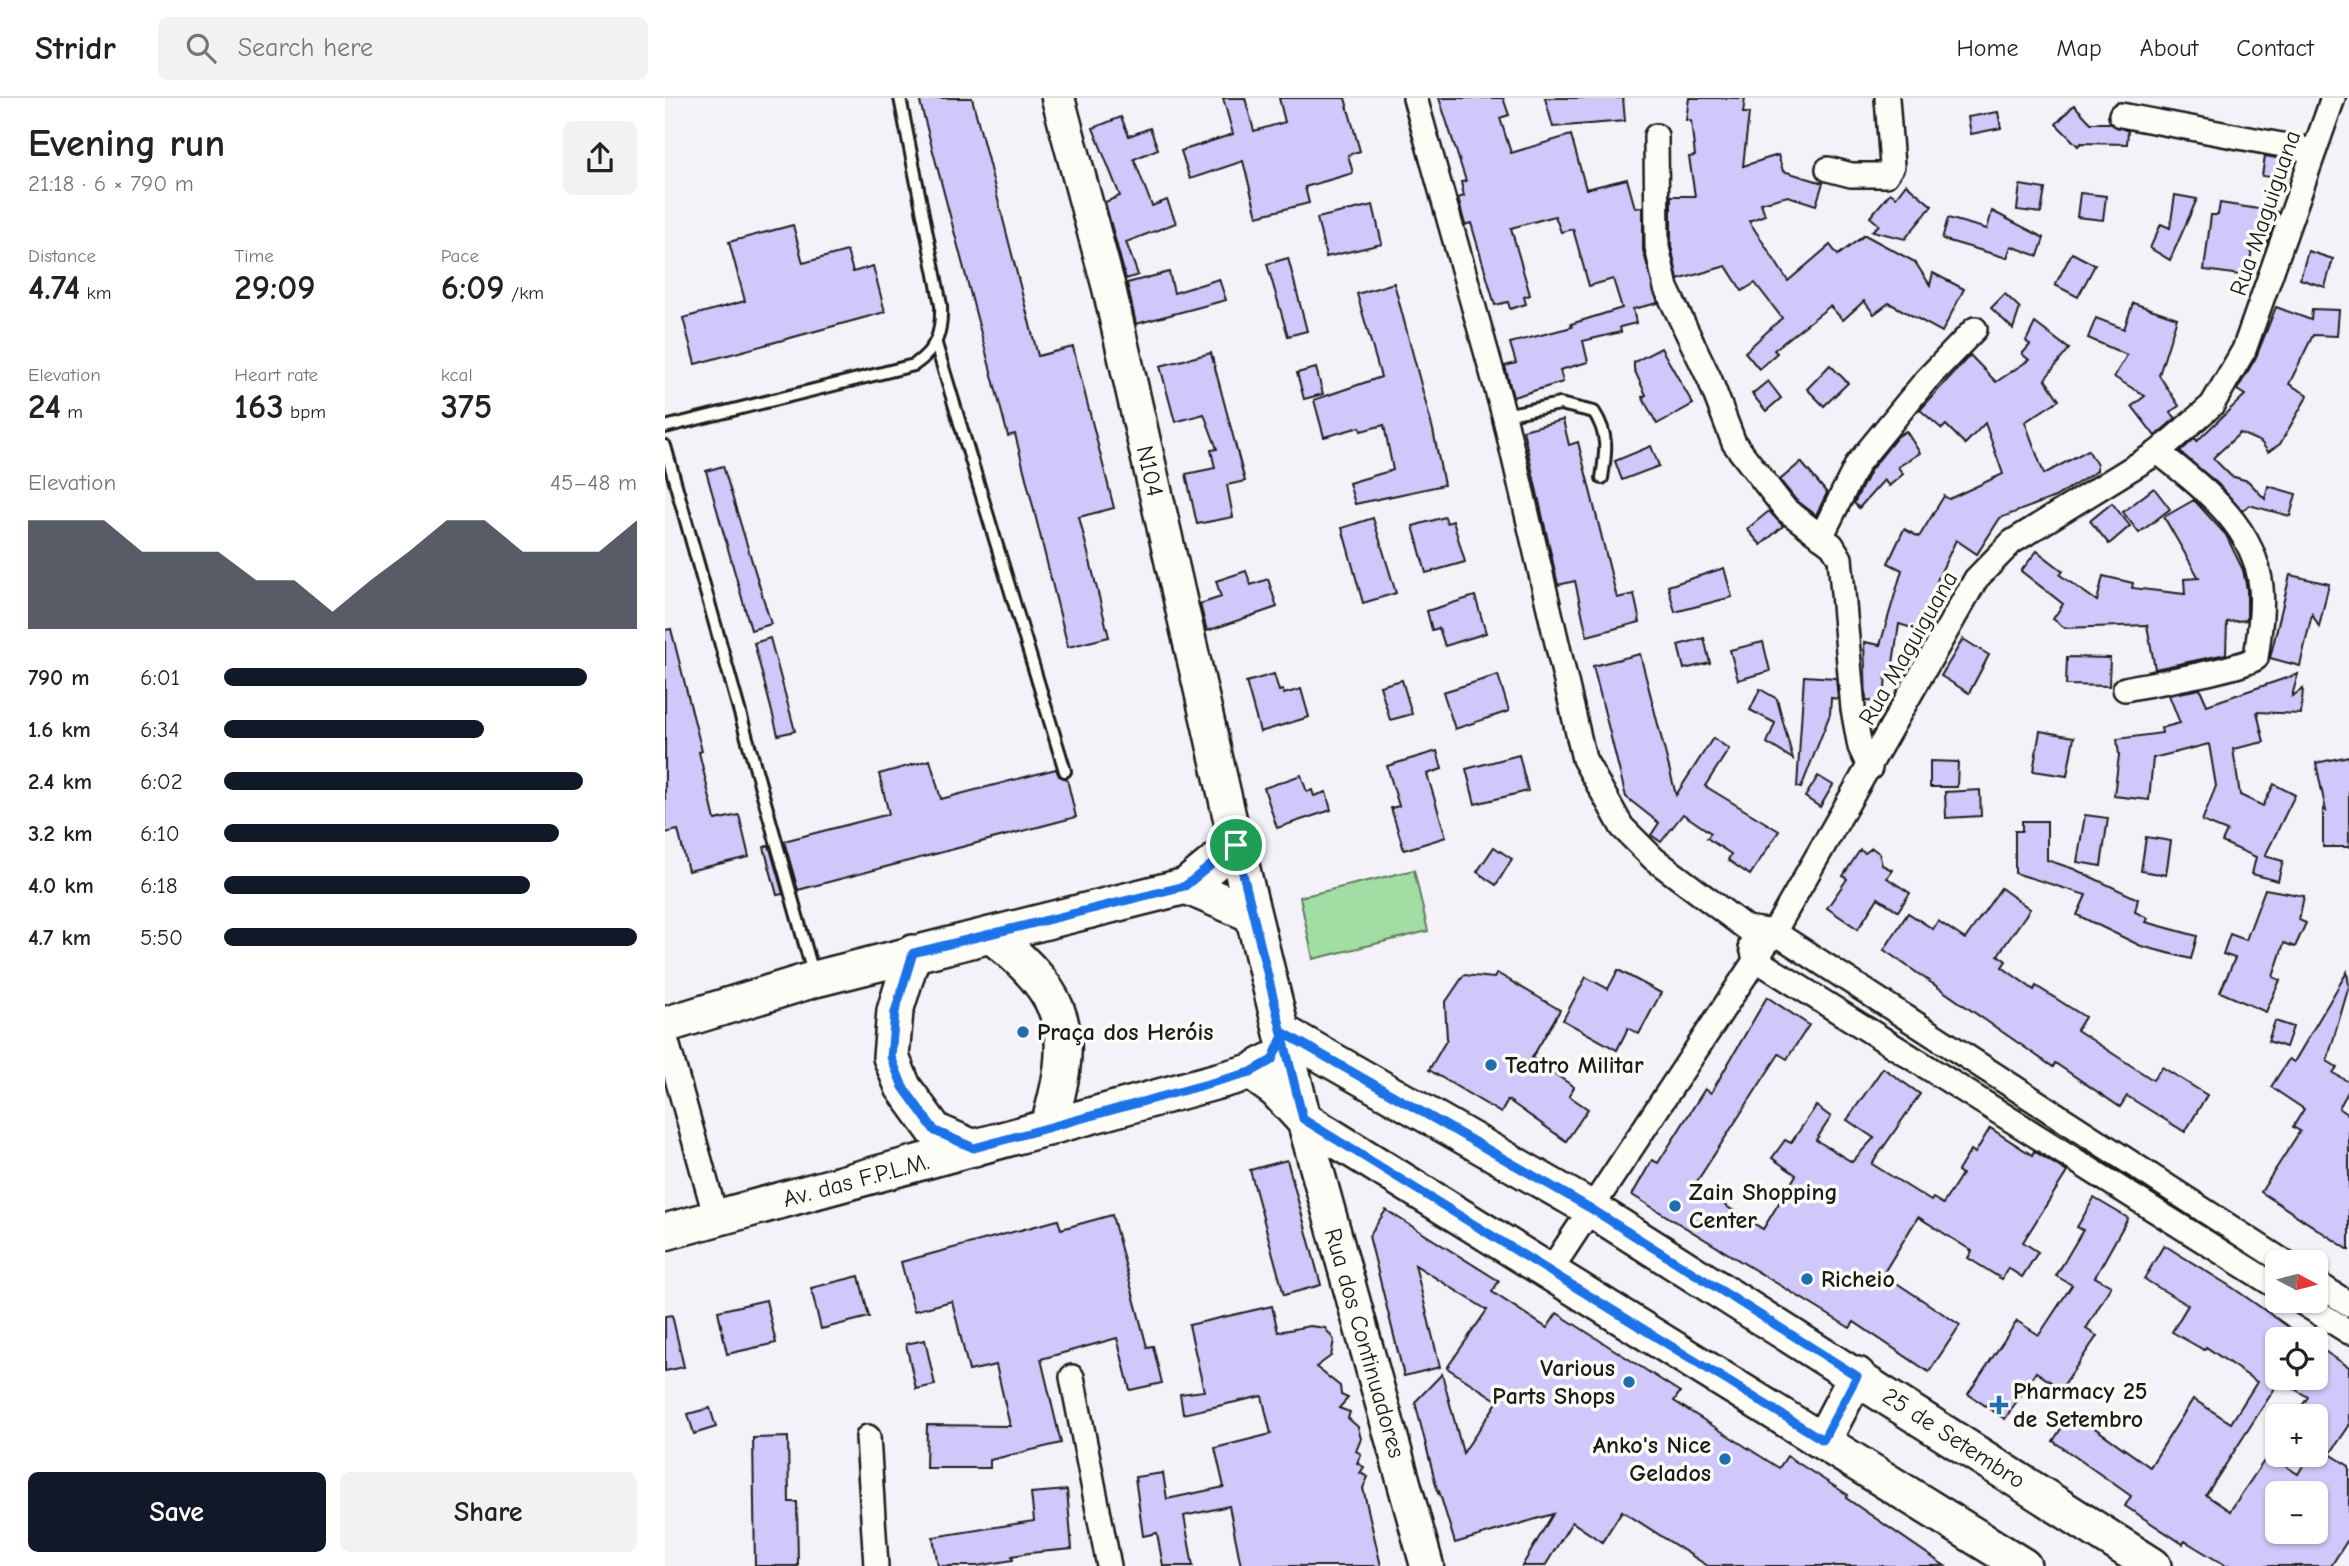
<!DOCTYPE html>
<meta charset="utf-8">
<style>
body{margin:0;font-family:"Comic Neue",sans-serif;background:#f2f2f2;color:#222;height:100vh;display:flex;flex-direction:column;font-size:26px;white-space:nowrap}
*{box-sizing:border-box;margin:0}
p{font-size:23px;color:#767676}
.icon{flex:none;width:38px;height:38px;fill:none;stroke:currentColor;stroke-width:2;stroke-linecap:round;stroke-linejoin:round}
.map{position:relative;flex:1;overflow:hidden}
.panel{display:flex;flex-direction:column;background:#fff;width:665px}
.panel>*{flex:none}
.needle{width:46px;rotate:97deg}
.controls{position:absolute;left:1600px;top:1152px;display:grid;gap:14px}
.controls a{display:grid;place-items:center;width:63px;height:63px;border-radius:10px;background:#fff;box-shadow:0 2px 5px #0004;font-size:35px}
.pin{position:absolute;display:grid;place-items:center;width:60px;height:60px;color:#fff;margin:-30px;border:4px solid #fff;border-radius:50%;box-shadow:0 2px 7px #0007}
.round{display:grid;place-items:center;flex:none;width:74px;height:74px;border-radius:10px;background:#f2f2f2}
.summary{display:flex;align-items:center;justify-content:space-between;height:119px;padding:0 28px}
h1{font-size:38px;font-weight:700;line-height:52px}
.figures{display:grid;grid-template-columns:repeat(3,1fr);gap:10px;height:119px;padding:7px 28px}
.figures div{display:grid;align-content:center}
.figures b{font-size:35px;font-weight:700}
.figures small{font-size:19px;font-weight:400}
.figures p{font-size:19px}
.chart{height:196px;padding:14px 28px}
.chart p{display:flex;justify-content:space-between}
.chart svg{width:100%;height:126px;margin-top:7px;fill:#111827;opacity:.7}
.action{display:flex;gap:14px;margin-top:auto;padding:14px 28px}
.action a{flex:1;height:80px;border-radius:10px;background:#111827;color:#fff;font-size:28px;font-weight:700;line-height:80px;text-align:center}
.action a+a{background:#f2f2f2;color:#222}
ul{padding:0 28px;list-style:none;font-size:23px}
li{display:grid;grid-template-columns:112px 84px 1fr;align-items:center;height:52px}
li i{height:18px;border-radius:9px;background:#111827}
header{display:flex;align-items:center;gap:42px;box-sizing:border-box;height:98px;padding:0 35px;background:#fff;border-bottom:2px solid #e0e0e0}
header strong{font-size:33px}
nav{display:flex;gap:38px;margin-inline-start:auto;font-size:24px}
.search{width:490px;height:63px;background:#f2f2f2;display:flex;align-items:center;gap:18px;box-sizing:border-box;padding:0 24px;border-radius:10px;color:#767676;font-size:26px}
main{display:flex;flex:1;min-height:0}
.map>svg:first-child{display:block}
</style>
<header>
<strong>Stridr</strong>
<div class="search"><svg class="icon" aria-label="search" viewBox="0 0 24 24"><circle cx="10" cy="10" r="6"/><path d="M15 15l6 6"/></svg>Search here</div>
<nav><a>Home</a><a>Map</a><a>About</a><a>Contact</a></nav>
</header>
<main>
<section class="panel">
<div class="summary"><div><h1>Evening run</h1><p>21:18 · 6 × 790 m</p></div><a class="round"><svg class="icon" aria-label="share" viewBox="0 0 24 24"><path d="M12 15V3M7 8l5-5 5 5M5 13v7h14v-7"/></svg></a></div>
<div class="figures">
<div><p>Distance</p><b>4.74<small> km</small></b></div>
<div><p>Time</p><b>29:09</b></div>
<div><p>Pace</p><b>6:09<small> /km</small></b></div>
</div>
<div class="figures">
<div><p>Elevation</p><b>24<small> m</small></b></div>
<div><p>Heart rate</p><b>163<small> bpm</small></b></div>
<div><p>kcal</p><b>375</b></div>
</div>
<div class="chart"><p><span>Elevation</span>45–48 m</p>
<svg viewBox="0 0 160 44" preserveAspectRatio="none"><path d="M0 44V6L10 6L20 6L30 17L40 17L50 17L60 27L70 27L80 38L90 27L100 17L110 6L120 6L130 17L140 17L150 17L160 6V44z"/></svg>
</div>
<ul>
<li><b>790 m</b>6:01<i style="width:88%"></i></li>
<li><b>1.6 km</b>6:34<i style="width:63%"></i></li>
<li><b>2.4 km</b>6:02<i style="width:87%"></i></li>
<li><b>3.2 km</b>6:10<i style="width:81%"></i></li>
<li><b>4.0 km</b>6:18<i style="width:74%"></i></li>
<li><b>4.7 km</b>5:50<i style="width:100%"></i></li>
</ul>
<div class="action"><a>Save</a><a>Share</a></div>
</section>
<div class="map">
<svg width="1684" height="1468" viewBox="0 0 1684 1468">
<rect width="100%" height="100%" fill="#f4f1f8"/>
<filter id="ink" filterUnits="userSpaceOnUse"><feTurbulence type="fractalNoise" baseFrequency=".0143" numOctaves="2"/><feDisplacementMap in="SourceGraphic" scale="14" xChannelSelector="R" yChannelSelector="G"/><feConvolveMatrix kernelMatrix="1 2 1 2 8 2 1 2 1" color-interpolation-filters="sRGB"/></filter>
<g filter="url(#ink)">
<polygon fill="#a2dda3" stroke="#5f7c60" stroke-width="2" points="749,772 763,833 648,861 635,799"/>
<g fill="#d0c7fa" stroke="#1c1c1c" stroke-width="2" fill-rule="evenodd">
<polygon points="254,0 307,0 373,258 408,249 449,410 414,419 444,539 403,549 350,336 343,338"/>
<polygon points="558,0 580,0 589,33 620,24 614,0 680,0 695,53 683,57 688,75 640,89 644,105 592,118 578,63 525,81 516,53 568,36"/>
<polygon points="774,0 838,0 844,17 835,20 846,55 906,37 921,91 962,81 970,110 978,109 978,152 993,205 968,211 971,225 955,229 956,234 918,243 923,264 895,272 898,284 848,299 840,268 851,265 845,245 907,229 906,226 957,210 948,181 924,188 908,131 896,134 890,118 846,130 865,197 859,199 861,206 845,211 843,204 830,207 806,125 800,127 793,100 799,98 796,84 801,83"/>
<polygon points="880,0 958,0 960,23 888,29"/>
<polygon points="1024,0 1080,0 1078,15 1084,15 1078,68 1113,57 1118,73 1158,85 1151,107 1123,98 1096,105 1100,117 1084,123 1123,183 1165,147 1173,157 1200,137 1250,164 1265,187 1268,175 1299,191 1277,234 1224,205 1209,216 1199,203 1178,222 1165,208 1109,252 1112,255 1094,271 1080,254 1117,220 1090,185 1077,193 1061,168 1013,182 1006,147 1006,98 1030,98 1024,59 1030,58 1026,23 1021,22"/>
<polygon points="1409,7 1426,25 1445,25 1463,33 1462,46 1416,45 1413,48 1391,26"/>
<polygon points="1333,14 1336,30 1306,36 1303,19"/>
<polygon points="456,19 464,38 485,30 493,51 469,61 487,108 502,102 511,125 461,144 473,177 461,181 440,104 455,98 428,30"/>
<polygon points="1600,58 1623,62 1621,81 1597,78"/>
<polygon points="1241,86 1267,108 1240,141 1207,133 1214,127 1205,119 1225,95 1231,99"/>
<polygon points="1355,87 1380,91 1376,115 1352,112"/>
<polygon points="1415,95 1441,98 1438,122 1412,119"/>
<polygon points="1510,97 1532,101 1505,162 1485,150 1496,126 1505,130"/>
<polygon points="1555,105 1613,114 1602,145 1588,143 1583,178 1539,172 1546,117 1553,117"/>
<polygon points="708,107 717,146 661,159 652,120"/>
<polygon points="1327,113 1379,140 1373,158 1346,148 1342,160 1277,141 1283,120 1322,131"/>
<polygon points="128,127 138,165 182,153 188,174 208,168 220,214 30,266 18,220 80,203 64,144"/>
<polygon points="1643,153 1668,161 1660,189 1635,181"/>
<polygon points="1407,155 1430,167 1413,199 1390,187"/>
<polygon points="623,160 642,233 623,238 602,166"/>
<polygon points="504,174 509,195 554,181 561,202 471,226 462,185"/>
<polygon points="729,185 768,332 779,387 690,406 684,385 728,372 719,327 696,333 695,329 659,339 649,302 716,279 692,196"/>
<polygon points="1340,196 1355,210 1348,231 1326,210"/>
<polygon points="1468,205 1512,220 1494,277 1514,308 1505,314 1511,320 1490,338 1467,308 1480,298 1449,279 1462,257 1423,240 1431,220 1459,231"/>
<polygon points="1611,209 1646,222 1647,211 1674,212 1672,238 1648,237 1624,286 1643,297 1615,346 1603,354 1596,344 1575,335 1548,360 1566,378 1583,383 1600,401 1603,388 1631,396 1625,418 1584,407 1577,413 1553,386 1515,354 1530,340 1532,343 1580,297 1572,292 1591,259"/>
<polygon points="1370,225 1404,251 1380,281 1394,302 1360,324 1379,376 1423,352 1432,367 1432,373 1390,399 1335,420 1312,456 1291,442 1273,480 1257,533 1234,526 1226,578 1221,577 1219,604 1201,603 1199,544 1215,547 1237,472 1223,465 1239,431 1254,439 1279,398 1284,401 1338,376 1320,325 1300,346 1281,327 1277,331 1255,312 1305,257 1331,284 1364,262 1357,256 1365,247 1361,243"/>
<polygon points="996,250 1028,306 992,326 977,299 981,297 969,271 969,264"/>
<polygon points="546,255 580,383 562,387 568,419 532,426 521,376 550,370 546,352 552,351 539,316 510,324 495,268"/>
<polygon points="1165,267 1183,285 1159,308 1142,291"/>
<polygon points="651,270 658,296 639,301 632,275"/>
<polygon points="1103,283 1116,300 1101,313 1087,296"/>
<polygon points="898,322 904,347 913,344 952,500 969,496 975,524 922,538 910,483 893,487 858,332"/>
<polygon points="1241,333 1255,355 1233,369 1238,376 1224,388 1219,382 1194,410 1189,405 1205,373 1232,339"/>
<polygon points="986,348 994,368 957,382 950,363"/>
<polygon points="1136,364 1162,395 1151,417 1131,402 1115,382"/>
<polygon points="58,368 106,526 86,532 41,373"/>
<polygon points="1489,390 1505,411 1474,435 1458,414"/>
<polygon points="1529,402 1561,437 1578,472 1582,491 1582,522 1562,524 1561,556 1490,571 1482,527 1400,530 1388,521 1398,506 1356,473 1372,453 1398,473 1395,477 1432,503 1438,478 1468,485 1467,490 1520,496 1519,481 1534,480 1499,419"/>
<polygon points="1447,405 1465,428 1444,446 1425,423"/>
<polygon points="1104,413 1118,428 1096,447 1082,431"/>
<polygon points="780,419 782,425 788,423 800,464 761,475 748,428"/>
<polygon points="708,420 731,495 698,505 677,430"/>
<polygon points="1059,470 1067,499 1010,514 1003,488"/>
<polygon points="581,473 586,487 603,481 612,509 542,533 535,506 556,499 551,483"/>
<polygon points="1625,477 1664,486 1654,529 1647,516 1635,568 1605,560"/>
<polygon points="810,498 821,535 780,548 774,530 767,532 762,513"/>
<polygon points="6,531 37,653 34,654 50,722 74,717 84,759 23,773 13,732 0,735 0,532"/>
<polygon points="105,540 130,633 113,637 89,545"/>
<polygon points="1039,540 1045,565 1019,571 1013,547"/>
<polygon points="1298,541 1324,557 1304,595 1276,578"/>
<polygon points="1098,544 1105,573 1073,582 1065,552"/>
<polygon points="975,556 1011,697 1048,640 1064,651 1040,688 1114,733 1085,777 1063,762 1066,756 1042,740 1046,735 1018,716 996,744 986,737 994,725 961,699 928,568"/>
<polygon points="1402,559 1445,560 1444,588 1401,587"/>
<polygon points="609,576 614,593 618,592 619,596 636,591 644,619 595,634 581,584"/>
<polygon points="1633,576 1627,598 1638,591 1636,616 1592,614 1599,644 1568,651 1575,697 1598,708 1609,686 1630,697 1600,758 1618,763 1613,783 1587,776 1591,759 1557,744 1562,733 1537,723 1551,688 1544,646 1488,660 1484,702 1449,698 1454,657 1452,641 1497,635 1496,630 1515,625 1504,597 1535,591 1542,607"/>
<polygon points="833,577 844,613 790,631 778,594"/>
<polygon points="1139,578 1171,580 1173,601 1166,600 1165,616 1136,690 1132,689"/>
<polygon points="737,582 747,616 725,622 715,588"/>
<polygon points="1095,591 1112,601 1128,661 1102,645 1110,625 1085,612"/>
<polygon points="1375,633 1409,639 1402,678 1368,673"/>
<polygon points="772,653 777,671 762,676 781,739 739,752 726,710 734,708 722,668"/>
<polygon points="854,657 863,693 810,706 801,671"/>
<polygon points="1684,658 1684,749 1658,749 1658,711 1661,713 1651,665"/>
<polygon points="265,662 276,701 391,671 394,678 402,681 411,719 133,792 119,743 224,716 214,676"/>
<polygon points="1265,663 1293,664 1292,689 1265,689"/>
<polygon points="636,677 642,694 647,692 649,698 661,694 666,712 612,730 599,690"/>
<polygon points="1153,678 1168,687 1155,709 1140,699"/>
<polygon points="1315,692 1316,718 1281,720 1280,694"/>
<polygon points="1420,717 1443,720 1436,768 1412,764"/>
<polygon points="1357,723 1382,723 1382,762 1409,771 1473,801 1470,814 1483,820 1481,824 1532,838 1526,861 1476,848 1412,817 1421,797 1350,775 1350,733 1357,733"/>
<polygon points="1481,739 1506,743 1501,777 1476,773"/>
<polygon points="104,747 118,796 112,797 99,749"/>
<polygon points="829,749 847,761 831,787 812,774"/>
<polygon points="1207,750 1214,755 1217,767 1227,772 1222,780 1245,795 1233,813 1213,800 1193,831 1162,810 1182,781 1178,778 1195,752 1200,755"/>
<polygon points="1336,790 1365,811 1333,857 1341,863 1337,869 1369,892 1371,888 1420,919 1412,932 1488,982 1497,969 1542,997 1520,1034 1462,998 1455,1009 1390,965 1388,969 1219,852 1243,815 1268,831 1273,823 1300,841"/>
<polygon points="1600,791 1639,798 1634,822 1641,825 1630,849 1619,845 1608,879 1615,882 1601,914 1555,894 1570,860 1558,856 1565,836 1581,842"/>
<polygon points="953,872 996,895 974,936 963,930 952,952 898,922 921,879 943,891"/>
<polygon points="1682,874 1684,888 1662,963 1672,969 1668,975 1684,984 1684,992 1674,1010 1684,1017 1684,1152 1596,1094 1635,1033 1628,1029 1639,1011 1606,989 1624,961 1629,964"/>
<polygon points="832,875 895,912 867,960 909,989 904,998 923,1011 901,1043 843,1002 836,1015 764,972 782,941 780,905 799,877 829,880"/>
<polygon points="1102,899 1144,927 1122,961 1114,956 1029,1088 1098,1131 1131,1077 1107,1060 1120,1042 1126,1045 1151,1008 1166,1019 1151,1042 1187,1064 1209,1040 1182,1022 1218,970 1255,996 1207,1066 1266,1103 1268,1100 1278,1106 1297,1076 1293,1073 1306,1052 1310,1055 1325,1030 1367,1057 1369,1053 1402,1074 1358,1144 1373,1154 1357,1179 1343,1170 1337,1181 1303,1160 1307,1153 1253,1119 1218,1176 1295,1227 1264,1274 1189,1224 1185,1230 967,1097 987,1062 993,1065 1040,991 1046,995"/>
<polygon points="1610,923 1628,929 1621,949 1603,943"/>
<polygon points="622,1062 656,1187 619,1197 585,1072"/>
<polygon points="1429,1100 1463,1120 1430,1179 1446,1188 1421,1231 1432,1238 1396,1291 1371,1274 1340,1321 1303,1296 1352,1223 1374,1237 1407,1187 1391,1178 1418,1132 1412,1129"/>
<polygon points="721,1112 834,1183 827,1194 882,1230 892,1215 1015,1294 1009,1303 1114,1370 1122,1358 1183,1397 1181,1400 1280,1468 1043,1468 957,1413 937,1444 907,1424 880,1468 857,1468 888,1416 790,1445 774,1393 773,1395 750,1304 777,1276 798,1355 833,1303 782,1270 822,1212 750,1167 775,1269 739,1278 704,1138"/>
<polygon points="447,1117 482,1249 488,1248 497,1285 465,1292 452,1240 376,1261 396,1345 325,1362 325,1370 261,1370 262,1327 345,1328 331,1267 304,1273 287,1203 249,1213 236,1164 393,1122 396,1131"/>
<path d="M1499 1147 1568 1190 1641 1241H1612V1279H1650V1247L1684 1269V1328L1665 1356 1684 1368V1440L1666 1468H1561L1520 1443 1518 1446 1460 1408 1466 1398 1388 1343 1407 1314 1485 1369 1528 1301 1566 1325 1592 1284 1541 1249 1539 1252 1507 1234 1523 1207 1479 1181ZM1612 1281 1643 1299 1630 1318H1650V1356H1645L1633 1376 1603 1357 1565 1413 1541 1397 1612 1287ZM1612 1395H1650V1433H1612Z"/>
<polygon points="194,1178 204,1219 156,1231 146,1190"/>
<polygon points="101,1202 111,1245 62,1256 53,1213"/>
<polygon points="607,1208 613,1234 645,1228 660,1230 669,1242 666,1258 651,1269 675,1288 676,1297 683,1300 674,1310 685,1314 683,1320 693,1329 696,1341 691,1353 696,1356 692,1365 699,1369 695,1375 703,1379 698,1390 716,1468 576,1468 564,1408 519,1418 528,1468 498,1468 492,1435 478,1438 470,1379 498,1375 502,1401 559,1389 550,1350 606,1336 597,1298 518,1316 515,1296 539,1293 524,1227"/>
<polygon points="7,1217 19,1269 0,1273 0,1218"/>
<polygon points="260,1242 270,1287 251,1291 241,1246"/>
<polygon points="45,1310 51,1329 29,1336 23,1316"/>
<polygon points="123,1339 124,1404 132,1404 133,1468 90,1468 88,1340"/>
<polygon points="402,1392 407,1451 364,1455 347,1458 348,1462 312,1468 273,1468 268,1439 369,1423 366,1395"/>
</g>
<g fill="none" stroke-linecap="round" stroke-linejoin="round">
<g stroke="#1c1c1c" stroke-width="16">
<g id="lane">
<polyline points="271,246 400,673"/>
<path d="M839 317 895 306 929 314C944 337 941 354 937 380"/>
<path d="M0 329 249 267C272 251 277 235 276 207L235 0"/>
<polyline points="0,348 148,875"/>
</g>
</g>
<g stroke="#1c1c1c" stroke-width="28">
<g id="street">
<polyline points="750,0 839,317 919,661 957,729 989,761 1081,830 1109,834 1619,1164"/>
<polyline points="1456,17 1649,53"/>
<polyline points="991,38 992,149 1001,190 1045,282 1069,345 1121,412 1167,447 1175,460 1188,611 1195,649 1205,670"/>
<polyline points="1163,71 1186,77 1221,77 1227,68 1222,0"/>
<polyline points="1156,439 1193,365 1261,282 1310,231"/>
<path d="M1460 591C1488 585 1573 572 1591 560 1594 537 1598 513 1596 489 1590 428 1537 389 1493 354"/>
<polyline points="1086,846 1090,861 1612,1189"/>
<polyline points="0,937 51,1120"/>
<polyline points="885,1173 1109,834 1311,481 1347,444 1493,354 1547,307 1579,252 1668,0"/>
<polyline points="1650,1184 1684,1206"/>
<polyline points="1633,1202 1684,1234"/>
<polyline points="407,1279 444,1468"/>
<polyline points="203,1339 211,1468"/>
</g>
</g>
<g stroke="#1c1c1c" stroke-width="37">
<g id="secondary">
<polyline points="393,0 444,190 571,747"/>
<polyline points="638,1021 762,1468"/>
</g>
</g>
<g stroke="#1c1c1c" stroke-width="40">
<g id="primary">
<polyline points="521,788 586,816"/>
<path d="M326 837C405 899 411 936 383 1030"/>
<polyline points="248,855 230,913 226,959 238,989 270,1033 309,1050"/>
<polyline points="0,927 150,881 521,788 571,747 638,1021"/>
<polyline points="619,935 925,1110 1488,1468"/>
<polyline points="586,974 611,992 638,1021 1358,1468"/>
<polyline points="0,1134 586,974 605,963"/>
<polyline points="1158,1342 1192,1277"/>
</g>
</g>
<use href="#lane" stroke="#fdfcf7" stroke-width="10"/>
<use href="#street" stroke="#fdfcf7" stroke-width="23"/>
<use href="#secondary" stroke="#fdfcf7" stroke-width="32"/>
<use href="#primary" stroke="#fdfcf7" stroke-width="35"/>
</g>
</g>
<g fill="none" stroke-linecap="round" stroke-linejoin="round" filter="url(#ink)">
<g stroke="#fff" stroke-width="14">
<polyline id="route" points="571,747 520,788 248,855 230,914 226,959 238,989 270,1033 309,1050 586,974 607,962 619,935 925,1110 1192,1278 1158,1342 638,1021 571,747"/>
</g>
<use href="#route" stroke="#1a73e8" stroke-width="9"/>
</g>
<g fill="#1f6fb2" stroke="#fdfcf7" stroke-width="2.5">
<circle cx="358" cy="934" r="7"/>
<circle cx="826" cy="967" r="7"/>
<circle cx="1010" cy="1108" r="7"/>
<circle cx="1142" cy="1181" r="7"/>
<circle cx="964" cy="1284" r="7"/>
<path d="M1330.5 1296.5h7v7h7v7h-7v7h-7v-7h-7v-7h7z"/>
<circle cx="1060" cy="1361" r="7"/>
</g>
<g text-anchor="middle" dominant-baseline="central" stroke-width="7" stroke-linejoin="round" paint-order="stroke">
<g font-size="24" fill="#1c1c1c" stroke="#fdfcf7">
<text transform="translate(1600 115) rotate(-71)">Rua Maguiguana</text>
<text transform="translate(485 373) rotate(77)">N104</text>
<text transform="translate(1243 550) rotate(-60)">Rua Maguiguana</text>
<text transform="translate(191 1082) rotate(-15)">Av. das F.P.L.M.</text>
<text transform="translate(700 1245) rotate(74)">Rua dos Continuadores</text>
<text transform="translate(1289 1340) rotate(33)">25 de Setembro</text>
</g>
<g font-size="24" font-weight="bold" fill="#1c1c1c" stroke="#fdfcf7" text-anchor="start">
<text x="372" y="934">Praça dos Heróis</text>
<text x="840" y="967">Teatro Militar</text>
<text x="1024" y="1094">Zain Shopping<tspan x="1024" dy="28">Center</tspan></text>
<text x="1156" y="1181">Richeio</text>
<text x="950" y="1270" text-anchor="end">Various<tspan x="950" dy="28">Parts Shops</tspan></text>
<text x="1348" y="1293">Pharmacy 25<tspan x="1348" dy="28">de Setembro</tspan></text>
<text x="1046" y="1347" text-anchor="end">Anko's Nice<tspan x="1046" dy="28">Gelados</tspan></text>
</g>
</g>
</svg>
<div class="controls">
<a><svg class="needle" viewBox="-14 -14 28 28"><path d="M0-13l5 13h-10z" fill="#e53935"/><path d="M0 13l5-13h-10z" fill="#767676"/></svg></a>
<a><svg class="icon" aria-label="locate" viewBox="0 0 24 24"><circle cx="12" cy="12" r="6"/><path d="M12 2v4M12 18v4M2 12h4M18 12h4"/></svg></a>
<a>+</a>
<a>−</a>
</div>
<div class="pin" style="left:571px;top:747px;background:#1e9e55"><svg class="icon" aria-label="arrive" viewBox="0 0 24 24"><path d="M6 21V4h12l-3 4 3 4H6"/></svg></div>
</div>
</main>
